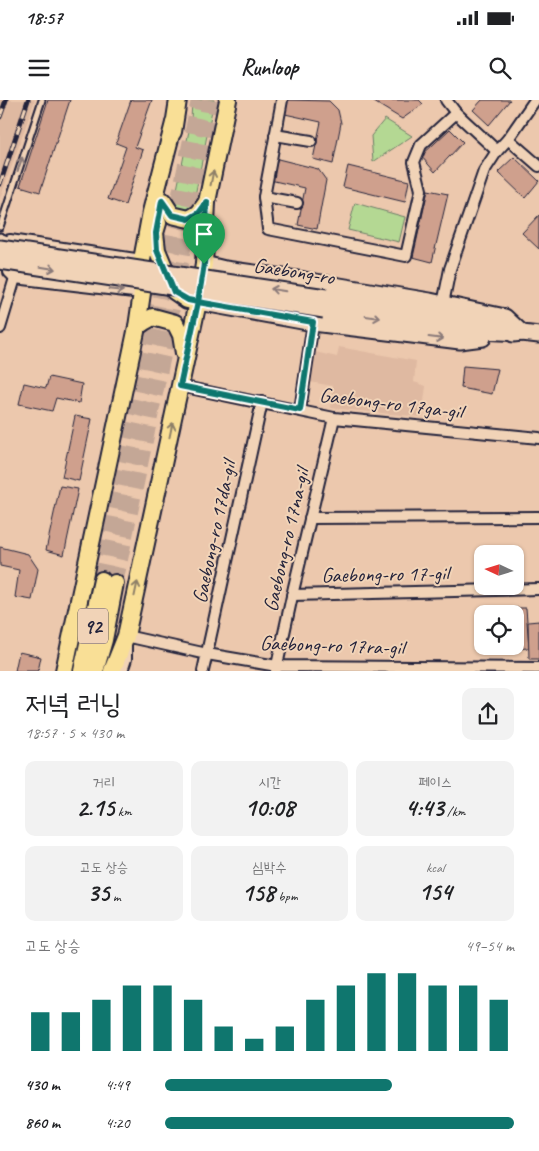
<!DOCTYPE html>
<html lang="ko">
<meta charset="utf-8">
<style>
body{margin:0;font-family:Caveat,"Poor Story",sans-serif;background:#f2f2f2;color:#202124;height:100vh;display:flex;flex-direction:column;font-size:19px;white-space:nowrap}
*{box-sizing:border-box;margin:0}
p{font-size:16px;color:#757577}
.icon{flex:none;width:28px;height:28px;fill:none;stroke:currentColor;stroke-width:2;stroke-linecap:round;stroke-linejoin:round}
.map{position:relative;height:571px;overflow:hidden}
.panel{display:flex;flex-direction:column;background:#fff;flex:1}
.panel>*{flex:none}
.needle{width:32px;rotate:274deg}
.controls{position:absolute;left:474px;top:445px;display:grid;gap:10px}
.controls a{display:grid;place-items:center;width:50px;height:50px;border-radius:10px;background:#fff;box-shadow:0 1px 4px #0004;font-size:25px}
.pin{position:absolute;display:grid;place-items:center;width:42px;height:42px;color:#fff;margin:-51px -21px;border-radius:50% 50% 50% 0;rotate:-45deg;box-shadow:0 0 5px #0007}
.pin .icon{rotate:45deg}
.round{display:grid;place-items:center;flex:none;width:52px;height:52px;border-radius:10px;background:#f2f2f2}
.summary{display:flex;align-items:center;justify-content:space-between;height:85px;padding:0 25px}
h1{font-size:28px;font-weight:600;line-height:38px}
.figures{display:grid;grid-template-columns:repeat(3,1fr);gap:8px;height:85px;padding:5px 25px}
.figures div{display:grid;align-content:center;border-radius:10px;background:#f2f2f2;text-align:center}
.figures b{font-size:25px;font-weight:600}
.figures small{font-size:14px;font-weight:400}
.figures p{font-size:14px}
.chart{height:140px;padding:10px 25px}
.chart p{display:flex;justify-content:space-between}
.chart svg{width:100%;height:90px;margin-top:5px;stroke:#0f766e;stroke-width:6}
ul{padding:0 25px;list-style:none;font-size:16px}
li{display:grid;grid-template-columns:80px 60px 1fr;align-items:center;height:38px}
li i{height:12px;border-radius:6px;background:#0f766e}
.status{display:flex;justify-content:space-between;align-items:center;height:35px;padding:0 25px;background:#fff;direction:ltr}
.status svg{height:14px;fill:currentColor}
header{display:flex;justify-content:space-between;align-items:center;height:65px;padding:0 25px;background:#fff;font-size:22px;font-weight:600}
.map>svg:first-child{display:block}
</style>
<div class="status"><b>18:57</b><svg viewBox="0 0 49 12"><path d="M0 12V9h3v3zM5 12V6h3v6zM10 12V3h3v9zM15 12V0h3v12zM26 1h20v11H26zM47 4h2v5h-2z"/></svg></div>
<header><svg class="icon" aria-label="menu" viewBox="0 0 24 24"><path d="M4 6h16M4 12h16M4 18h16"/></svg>Runloop<svg class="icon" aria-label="search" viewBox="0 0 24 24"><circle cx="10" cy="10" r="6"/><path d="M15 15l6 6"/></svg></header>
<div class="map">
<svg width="539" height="571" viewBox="0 0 539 571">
<rect width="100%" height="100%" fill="#ecc8ad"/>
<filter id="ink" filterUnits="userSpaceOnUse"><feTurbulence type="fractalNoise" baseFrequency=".02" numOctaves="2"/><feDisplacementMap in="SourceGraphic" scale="10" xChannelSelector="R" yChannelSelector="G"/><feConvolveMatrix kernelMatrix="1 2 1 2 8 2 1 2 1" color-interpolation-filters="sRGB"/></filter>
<g filter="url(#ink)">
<g fill="#dfb9a1">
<polygon points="0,0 35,0 0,99"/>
<polygon points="339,247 416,261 414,282 426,286 422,317 331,308 333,286 310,282 315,252 337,257"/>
</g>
<g fill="#b4d893" stroke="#6b7d67">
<polygon points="192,0 214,0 193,106 189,111 180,112 174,104 191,21"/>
<polygon points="385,19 412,36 373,62 371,36"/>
<polygon points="355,103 405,117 399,142 348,130"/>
</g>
<g fill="#cfa08d" stroke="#22223b">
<polygon points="48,0 70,0 40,92 20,86"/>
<polygon points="131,0 152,0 135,47 143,50 125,105 108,99 126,47 116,43"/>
<polygon points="288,0 329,1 338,10 341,23 333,64 313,59 321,22 285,14"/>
<polygon points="376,0 419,0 423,4 402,19 374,2"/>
<polygon points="482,0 510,0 489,25 473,10"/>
<polygon points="450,29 463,42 435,72 421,56"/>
<polygon points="514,57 539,81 525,98 498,72"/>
<polygon points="274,58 318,69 326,80 317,129 298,125 305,88 270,80"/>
<polygon points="348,66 409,81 405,102 343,87"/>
<polygon points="428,90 448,94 432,162 413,157"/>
<polygon points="539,115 539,149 522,133"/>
<polygon points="463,266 498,269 492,294 461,288"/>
<polygon points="49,277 82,284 79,303 56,298 52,311 19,304 24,283 46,288"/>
<polygon points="75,316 92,319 79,381 62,377"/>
<polygon points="60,386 78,389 64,455 46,450"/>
<polygon points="0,447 28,454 38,469 32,500 15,497 19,470 0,466"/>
<polygon points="507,508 526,508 529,548 509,549 509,546 515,546 515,514 507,514"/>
<polygon points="539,521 539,559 529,559 528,522"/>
<polygon points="19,552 41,557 38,571 15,571"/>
</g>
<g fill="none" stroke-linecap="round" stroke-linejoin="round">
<g stroke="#c4a796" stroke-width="16" stroke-dasharray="16 8" stroke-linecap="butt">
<polyline points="102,480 199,0"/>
<polyline points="115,483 166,241 210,0"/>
</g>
<g stroke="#22223b" stroke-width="9">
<g id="service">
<polyline points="0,127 42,0"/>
<polyline points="0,136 10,140"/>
</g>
</g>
<g stroke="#22223b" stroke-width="14">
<g id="minor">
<polyline points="282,0 264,97 268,129 406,156 421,90 414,62 421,45 456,13"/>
<polyline points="446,0 456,13 497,51"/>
<polyline points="275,35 311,41"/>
<polyline points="508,39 539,66"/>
<polyline points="264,97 297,103"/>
<polyline points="10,140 142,160"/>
<polyline points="21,142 12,151 9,172 15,178 142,193"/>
<polyline points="443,204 450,169 484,71 497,51 508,39 535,0"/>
<polyline points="0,228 15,178"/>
<polyline points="180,286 334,318 539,338"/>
<polyline points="300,310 313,223"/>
<polyline points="310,418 539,417"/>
<polyline points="292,495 539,489"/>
<polyline points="276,570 294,487 334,318"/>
<polyline points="122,571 126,559 126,536 207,554 277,566 539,568"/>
<polyline points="203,571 262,302"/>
</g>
</g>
<g stroke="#22223b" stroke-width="19">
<g id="secondary">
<polyline points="204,164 225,169 304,180 430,201 505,217 521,232"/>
<polyline points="198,202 313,223 412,235 460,241 483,238"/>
<polyline points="324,210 459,230 522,233 440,214 326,197"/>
<polyline points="513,234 522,233 539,235"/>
</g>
</g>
<g stroke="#22223b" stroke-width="20">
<g id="primary">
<polyline points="173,32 178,0"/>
<polyline points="163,101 172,115 189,119 199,113 207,102"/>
<polyline points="158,123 155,133 157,150 174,191 187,200 198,202"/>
<polyline points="137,227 144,222 153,217 175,223 181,235 184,253"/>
<polyline points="64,571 137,227 142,193 142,160 151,112 174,23"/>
<polyline points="82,571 102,480"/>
<polyline points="95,571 104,540 115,483"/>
<polyline points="112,571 126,536 198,202 204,164 207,102 228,0"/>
</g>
</g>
<use href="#service" stroke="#f1d3b7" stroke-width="5"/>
<use href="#minor" stroke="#f1d3b7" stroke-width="10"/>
<use href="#secondary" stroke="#f1d3b7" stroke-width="15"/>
<use href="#primary" stroke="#f9df96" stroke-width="16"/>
<g stroke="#22223b" stroke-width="5">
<g id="rail">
<polyline points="0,17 6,0"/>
<polyline points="0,84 28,0"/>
</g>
</g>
<use href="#rail" stroke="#f1d3b7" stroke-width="3" stroke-dasharray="9" stroke-linecap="butt"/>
<g stroke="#22223b" stroke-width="19" stroke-linecap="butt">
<g id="secondary-bridge">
<polyline points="0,148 326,197"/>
<polyline points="0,161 324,210"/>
</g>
</g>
<use href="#secondary-bridge" stroke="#f1d3b7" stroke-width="15"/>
</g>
<defs><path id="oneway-shaft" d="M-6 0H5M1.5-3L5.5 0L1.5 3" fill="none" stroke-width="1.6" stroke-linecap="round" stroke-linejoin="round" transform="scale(1.25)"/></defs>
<g stroke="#8a7a79">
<use href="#oneway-shaft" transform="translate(20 64) rotate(-71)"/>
<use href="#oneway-shaft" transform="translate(48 168) rotate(9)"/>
<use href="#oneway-shaft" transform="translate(116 190) rotate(6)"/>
<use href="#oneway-shaft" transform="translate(278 190) rotate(-171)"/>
<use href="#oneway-shaft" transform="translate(373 217) rotate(8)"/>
<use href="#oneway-shaft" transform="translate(436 238) rotate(7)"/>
</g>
<g stroke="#8e8068">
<use href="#oneway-shaft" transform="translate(212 78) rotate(-79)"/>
<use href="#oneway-shaft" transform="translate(171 330) rotate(-78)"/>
<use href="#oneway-shaft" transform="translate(136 489) rotate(-78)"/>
</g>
</g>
<g fill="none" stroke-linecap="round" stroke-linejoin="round" filter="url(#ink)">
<g stroke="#fff" stroke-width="10">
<polyline id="route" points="204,164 207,102 199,113 189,119 172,115 162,101 156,133 157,150 174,192 188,200 198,202 180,286 300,310 313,222 198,202 204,164"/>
</g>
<use href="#route" stroke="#0f766e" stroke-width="6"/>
</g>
<g text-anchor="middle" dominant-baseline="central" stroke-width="4" stroke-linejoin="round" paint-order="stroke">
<rect fill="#f1d3b7" stroke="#605760" stroke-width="1" x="78" y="508.5" width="30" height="35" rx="4"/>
<g font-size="20" font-weight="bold" fill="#22223b">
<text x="93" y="526">92</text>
</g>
<g font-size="21" fill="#22223b" stroke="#f1d3b7">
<text transform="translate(294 171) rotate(9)">Gaebong-ro</text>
<text transform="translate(391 303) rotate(7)">Gaebong-ro 17ga-gil</text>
<text transform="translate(214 432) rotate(-78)">Gaebong-ro 17da-gil</text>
<text transform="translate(286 440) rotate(-77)">Gaebong-ro 17na-gil</text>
<text transform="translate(385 474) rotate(-1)">Gaebong-ro 17-gil</text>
<text transform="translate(332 545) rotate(2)">Gaebong-ro 17ra-gil</text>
</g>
</g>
</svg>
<div class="controls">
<a><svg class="needle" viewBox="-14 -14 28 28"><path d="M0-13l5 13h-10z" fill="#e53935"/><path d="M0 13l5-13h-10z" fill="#757577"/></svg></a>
<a><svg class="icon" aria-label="locate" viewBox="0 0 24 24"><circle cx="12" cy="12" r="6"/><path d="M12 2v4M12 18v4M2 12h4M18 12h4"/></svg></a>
</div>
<div class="pin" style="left:204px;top:164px;background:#1e9e55"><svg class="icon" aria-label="arrive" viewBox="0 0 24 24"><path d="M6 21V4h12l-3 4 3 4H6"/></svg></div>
</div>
<section class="panel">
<div class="summary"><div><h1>저녁 러닝</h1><p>18:57 · 5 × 430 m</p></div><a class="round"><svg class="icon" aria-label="share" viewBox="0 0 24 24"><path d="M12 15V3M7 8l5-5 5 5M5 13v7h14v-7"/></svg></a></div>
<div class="figures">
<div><p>거리</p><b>2.15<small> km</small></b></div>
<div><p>시간</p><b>10:08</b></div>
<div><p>페이스</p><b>4:43<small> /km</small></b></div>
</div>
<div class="figures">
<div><p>고도 상승</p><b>35<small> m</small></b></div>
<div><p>심박수</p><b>158<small> bpm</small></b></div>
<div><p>kcal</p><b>154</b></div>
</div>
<div class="chart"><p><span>고도 상승</span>49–54 m</p>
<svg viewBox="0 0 160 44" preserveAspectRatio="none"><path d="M5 44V25M15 44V25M25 44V19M35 44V12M45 44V12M55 44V19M65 44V32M75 44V38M85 44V32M95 44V19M105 44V12M115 44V6M125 44V6M135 44V12M145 44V12M155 44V19"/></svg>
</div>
<ul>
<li><b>430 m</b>4:49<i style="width:65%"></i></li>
<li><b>860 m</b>4:20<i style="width:100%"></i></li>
</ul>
</section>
